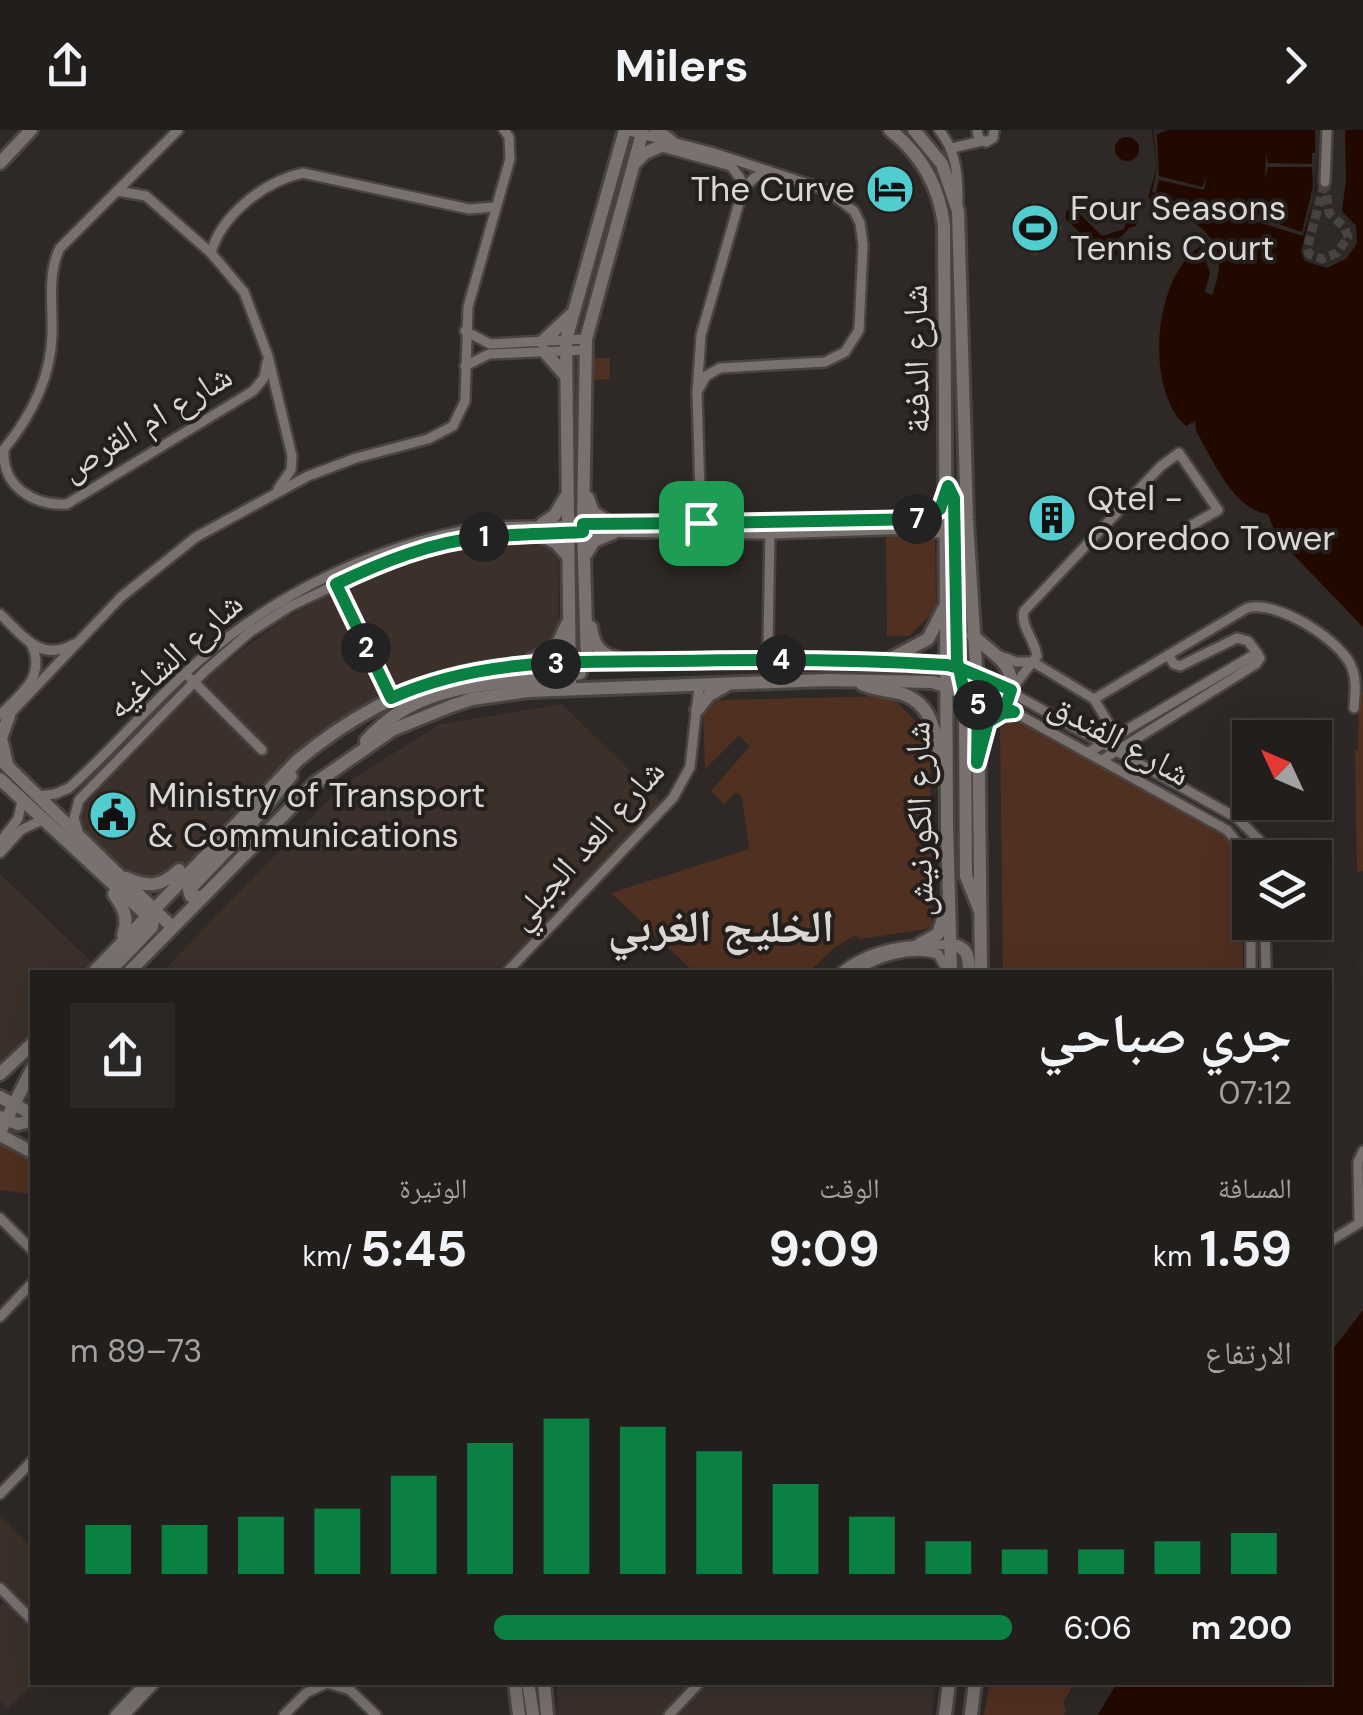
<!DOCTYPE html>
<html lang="ar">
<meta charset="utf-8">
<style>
body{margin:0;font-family:"DM Sans","Noto Naskh Arabic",sans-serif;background:#2a2725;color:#f1f3f6;direction:rtl;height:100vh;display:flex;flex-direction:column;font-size:38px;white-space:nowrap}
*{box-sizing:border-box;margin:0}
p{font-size:32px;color:#a2a2a3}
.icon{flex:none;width:55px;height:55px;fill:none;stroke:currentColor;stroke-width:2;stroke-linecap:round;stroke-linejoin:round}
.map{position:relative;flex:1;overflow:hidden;direction:ltr}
.side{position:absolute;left:30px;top:840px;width:1302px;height:715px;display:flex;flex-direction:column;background:#221e1c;border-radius:0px;box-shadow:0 10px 40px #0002,0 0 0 2px #3f3c3b;direction:rtl}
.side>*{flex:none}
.needle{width:65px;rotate:314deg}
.controls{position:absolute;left:1232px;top:590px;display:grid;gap:20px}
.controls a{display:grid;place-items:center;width:100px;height:100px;border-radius:0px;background:#221e1c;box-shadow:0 10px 40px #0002,0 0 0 2px #3f3c3b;font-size:50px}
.pin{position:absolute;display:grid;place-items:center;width:85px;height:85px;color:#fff;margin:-42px;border-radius:20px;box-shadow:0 5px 15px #0006}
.km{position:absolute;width:50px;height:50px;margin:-25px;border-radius:50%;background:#222;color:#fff;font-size:28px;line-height:50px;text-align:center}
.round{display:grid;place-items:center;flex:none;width:105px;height:105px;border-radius:0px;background:#2a2725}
.head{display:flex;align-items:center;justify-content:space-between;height:170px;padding:0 40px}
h1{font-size:55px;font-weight:700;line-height:75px}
.metrics{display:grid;grid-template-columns:repeat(3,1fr);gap:15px;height:170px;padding:10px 40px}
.metrics div{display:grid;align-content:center}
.metrics b{font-size:50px;font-weight:700}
.metrics small{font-size:28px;font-weight:400}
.metrics p{font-size:28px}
.chart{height:280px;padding:20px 40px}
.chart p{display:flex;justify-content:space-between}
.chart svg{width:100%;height:180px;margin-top:10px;stroke:#0b8043;stroke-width:6}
ul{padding:0 40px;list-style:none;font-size:32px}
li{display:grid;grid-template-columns:160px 120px 1fr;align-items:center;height:75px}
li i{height:25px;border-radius:12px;background:#0b8043}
header{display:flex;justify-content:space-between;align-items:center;height:130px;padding:0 40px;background:#221e1c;font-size:45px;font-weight:700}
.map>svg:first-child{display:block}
</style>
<header><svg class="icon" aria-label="forward" viewBox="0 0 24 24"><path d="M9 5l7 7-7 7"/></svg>Milers<svg class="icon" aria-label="share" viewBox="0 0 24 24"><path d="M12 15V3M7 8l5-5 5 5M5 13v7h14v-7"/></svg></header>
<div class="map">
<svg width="1363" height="1585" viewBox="0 0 1363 1585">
<rect width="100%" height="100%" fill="#2e2826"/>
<g fill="#3b302a">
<polygon points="540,411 558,421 559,502 546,523 523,531 486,536 350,587 207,717 166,748 143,755 80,698 81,680 125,630 210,544 282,490 359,449 468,416"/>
<polygon points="562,574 662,672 497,842 162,842 343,655 440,594"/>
<polygon points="0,744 94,834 87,842 32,842 32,907 0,937"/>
<polygon points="0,1387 32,1417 33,1553 8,1579 0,1571 0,1476 4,1472 0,1467"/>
<polygon points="557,1553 935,1553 932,1585 557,1585"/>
</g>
<g fill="#503020">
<polygon points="1034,71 1063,98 1036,126 1008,98"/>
<polygon points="592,228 610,228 610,249 592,250"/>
<polygon points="935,405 936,479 909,506 887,506 886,406"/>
<polygon points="1363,562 1363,741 1357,742 1355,620 1358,620 1359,563"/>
<polygon points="891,566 930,606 932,798 861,809 855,805 833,819 809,842 694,842 611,763 749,719 742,667 736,662 724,674 711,661 750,616 739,605 705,639 703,583 718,570"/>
<polygon points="1016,588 1219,699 1243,726 1243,842 1003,842 1000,597"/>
<polygon points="0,1009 32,1027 32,1064 0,1060"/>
<polygon points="990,1552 1075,1552 1075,1553 1063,1572 1066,1580 1064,1585 984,1585"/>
</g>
<g fill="#220900">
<path d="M1152 0H1315L1316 60 1301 122 1305 131 1327 138 1346 129 1357 113 1356 96 1342 81 1346 50 1345 0H1363V497L1286 417 1275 402 1268 384C1233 380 1212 328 1196 301L1195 291 1186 296C1144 260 1153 146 1201 116L1210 143 1205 162 1212 165C1236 105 1193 91 1148 68L1157 36Z"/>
<circle cx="1127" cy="19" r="12"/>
<polygon points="1073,77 1102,106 1124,99 1128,86 1137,88 1136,96 1129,98 1122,106 1111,112 1118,123 1114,131 1108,132 1102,113 1095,110 1089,116 1092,105 1082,105 1066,89 1066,81"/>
<polygon points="1363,1180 1363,1585 1098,1585 1117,1553 1330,1552 1330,1223"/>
</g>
<g fill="#2e2826">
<polygon points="1153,0 1168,0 1157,4 1159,46 1202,57 1207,46 1204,60 1159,50 1156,63 1152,62 1157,36"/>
<polygon points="1266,23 1268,33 1312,34 1312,23 1316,23 1315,65 1303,106 1255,91 1263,77 1261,88 1302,102 1313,56 1312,37 1268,37 1265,48"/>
</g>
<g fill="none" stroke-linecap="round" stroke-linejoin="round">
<polygon stroke="#484240" stroke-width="9" stroke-dasharray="9 4.5" stroke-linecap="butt" points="1325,52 1329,83 1344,97 1348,107 1337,123 1322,129 1309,124 1307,119"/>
<g stroke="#494442" stroke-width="14">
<g id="street">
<polyline points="625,0 711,22 826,60 854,81 860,93 863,115 859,200 845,222 825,232 720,238 706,246 697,262"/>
<path d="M939 0C957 22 958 46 958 73"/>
<polyline points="977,0 979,9 986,12 993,8 994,0"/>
<polyline points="658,16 731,36 740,48 743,59"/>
<polyline points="952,18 982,11"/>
<polyline points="1325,52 1327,0"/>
<polyline points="117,61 146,66 211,123 244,162 268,226 292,326 291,340 278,359"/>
<path d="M211 123C221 85 265 51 303 43L469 79 495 77"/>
<polyline points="465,201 490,214 586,209"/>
<polyline points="465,236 489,224 586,220"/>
<path d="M4 320C2 357 34 376 67 374L253 261 264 248 267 232"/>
<path d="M0 324C29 290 51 249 52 204 53 176 47 143 60 118L178 0"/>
<polyline points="701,399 697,262 701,205 743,59 754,48 765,42"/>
<polyline points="335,451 391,568"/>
<path d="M0 484C23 506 41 533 74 514"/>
<polyline points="768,514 770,400"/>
<polyline points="1168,525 1174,534 1180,536 1237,508 1248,511 1257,523"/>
<path d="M1000 526 1017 532H1033L1094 569 1247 478C1275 469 1342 510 1352 538 1357 551 1355 565 1354 578"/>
<polyline points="976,543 1237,688 1259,710 1264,728"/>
<polyline points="190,548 262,620"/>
<polyline points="978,568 1014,582 1227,700 1246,723 1250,760"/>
<polyline points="1094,569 1116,606"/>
<path d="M1005 578 1011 560 1037 526C1035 510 1020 496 1024 481L1161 336 1179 323 1218 380 1192 395"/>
<path d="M0 585C20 564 46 548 32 516"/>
<polyline points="6,588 121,467 196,407 308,346 356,328 428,309 453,296 465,271 468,177 510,29 509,7 504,0"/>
<polyline points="1089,622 1257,523 1260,528 1256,534 1102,630"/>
<path d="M38 666 55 664 69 658C115 617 154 569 201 529 281 460 378 415 482 397L926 389 937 383 942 372"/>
<polyline points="79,705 74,688 79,670 205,541 250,502 289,477 358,444 444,414 481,407 583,402 770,404 913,399 946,404"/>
<polyline points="0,712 18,689 22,671"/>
<polyline points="0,723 21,700 42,690"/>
<polyline points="1251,792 1251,842"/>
<polyline points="1265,792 1266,842"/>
<polyline points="507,842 673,668 690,637 699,556"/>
<path d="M841 842C874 816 910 814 951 815"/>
<path d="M853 842C877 827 909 816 938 824L948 842"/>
<polyline points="0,1088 32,1120"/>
<polyline points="1359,1093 1358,1032 1363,1021"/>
<polyline points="1330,1111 1361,1092"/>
<polyline points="0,1187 32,1153"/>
<polyline points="0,1364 32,1331"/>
<polyline points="0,1458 32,1490"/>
<polyline points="115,1585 146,1552"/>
<polyline points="125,1585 156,1552"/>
<polyline points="284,1585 306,1563 327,1553 350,1560 376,1585"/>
<polyline points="669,1585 700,1552"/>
</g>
</g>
<g stroke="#494442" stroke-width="18">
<g id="secondary">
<polyline points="656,0 671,11"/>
<path d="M890 0C921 24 939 56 944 95L947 696 951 842"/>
<polyline points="914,0 942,34 958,81 967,390 978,568 981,842"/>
<polyline points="0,33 31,0"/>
<polyline points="634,34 645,23 661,16"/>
<polyline points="542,212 571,185"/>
<polyline points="545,222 565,245"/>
<polyline points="588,368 593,382 611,394"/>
<polyline points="542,394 555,385 565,368"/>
<polyline points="541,405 556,413 568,426"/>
<polyline points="586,424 594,411 613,403"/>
<path d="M591 497C593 514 600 525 617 528"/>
<path d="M973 505C989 523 1015 531 1011 560"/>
<polyline points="955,510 965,586 966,746 980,781"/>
<polyline points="531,530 556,518 567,494"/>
<polyline points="888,530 928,509 944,478"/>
<polyline points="587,533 583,394 586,209 643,0"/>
<path d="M862 554C875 560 889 560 903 564 934 575 935 606 942 632"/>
<polyline points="570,559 566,210 625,0"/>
<polyline points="697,580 709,565 725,556"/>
<path d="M366 611C422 546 505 557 580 543"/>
<path d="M983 612C984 592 995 582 1014 582"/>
<polyline points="0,629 172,797"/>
<polyline points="7,634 1,608 9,586"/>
<polyline points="0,649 152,790"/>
<path d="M126 748C149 758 161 757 179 740"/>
<path d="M114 764C124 778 129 789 123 805"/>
<polyline points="201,767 191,766 189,760 245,701 291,646"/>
<polyline points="920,814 938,804 945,783"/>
<path d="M951 815C968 816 969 828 969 842"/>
<path d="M94 842 298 630C346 590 398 561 458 544 501 532 544 534 587 533 667 531 745 529 825 530 875 531 928 528 976 543"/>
<polyline points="109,842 152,797 154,783"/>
<polyline points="129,842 314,654 392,600 451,576 472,569 528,561 827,550 933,552 978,568"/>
<polyline points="0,944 32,914"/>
<polyline points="0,967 32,984"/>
<polyline points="0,987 18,994 29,991 32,985"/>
<polyline points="0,1002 32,939"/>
<polyline points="0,1005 32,1022"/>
<polyline points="515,1552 519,1585"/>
<polyline points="528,1552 533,1585"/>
<polyline points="544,1552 547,1585"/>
<polyline points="945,1585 949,1552"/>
<polyline points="971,1585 975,1552"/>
</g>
</g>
<use href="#street" stroke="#78716e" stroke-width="9"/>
<use href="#secondary" stroke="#78716e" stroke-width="12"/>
</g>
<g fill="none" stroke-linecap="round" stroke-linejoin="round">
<g stroke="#fff" stroke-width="20">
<path id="route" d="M701 393 583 394V402C550 404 516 404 483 407 432 412 382 432 336 454L391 568C480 528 574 532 670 531 763 529 855 529 947 535L959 538 964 562 978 568 977 633 988 592 1003 583 1014 582 1005 578 1011 560 959 538 957 532 954 368 948 356 940 379 926 389 701 393"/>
</g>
<use href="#route" stroke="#0b8043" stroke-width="12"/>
</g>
<defs>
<g id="hotel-disc" transform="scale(2.5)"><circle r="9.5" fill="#52cdcf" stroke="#241f1c"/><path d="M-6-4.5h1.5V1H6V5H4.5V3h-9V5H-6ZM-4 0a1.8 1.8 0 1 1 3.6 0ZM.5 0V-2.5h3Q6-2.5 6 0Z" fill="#111"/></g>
<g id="stadium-disc" transform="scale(2.5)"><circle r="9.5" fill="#52cdcf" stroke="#241f1c"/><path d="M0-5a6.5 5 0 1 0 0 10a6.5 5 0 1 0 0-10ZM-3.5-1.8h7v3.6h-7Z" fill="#111"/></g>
<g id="building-disc" transform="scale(2.5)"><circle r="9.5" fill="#52cdcf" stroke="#241f1c"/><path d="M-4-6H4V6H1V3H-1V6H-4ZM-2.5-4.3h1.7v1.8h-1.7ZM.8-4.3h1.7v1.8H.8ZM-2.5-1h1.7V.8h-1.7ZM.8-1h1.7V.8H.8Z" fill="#111"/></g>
<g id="civic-disc" transform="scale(2.5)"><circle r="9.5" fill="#52cdcf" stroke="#241f1c"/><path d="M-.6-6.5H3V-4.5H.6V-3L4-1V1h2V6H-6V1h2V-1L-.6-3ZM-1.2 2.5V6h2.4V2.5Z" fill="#111"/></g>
</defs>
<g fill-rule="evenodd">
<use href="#hotel-disc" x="890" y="59"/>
<use href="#stadium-disc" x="1035" y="98"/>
<use href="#building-disc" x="1052" y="388"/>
<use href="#civic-disc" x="113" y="685"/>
</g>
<g text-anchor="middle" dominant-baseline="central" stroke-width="8" stroke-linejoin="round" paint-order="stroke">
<g font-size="35" fill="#dad7d5" stroke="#241f1c" text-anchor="start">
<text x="855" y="59" text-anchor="end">The Curve</text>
<text x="1070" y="78">Four Seasons<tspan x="1070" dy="40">Tennis Court</tspan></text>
<text x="1087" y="368">Qtel -<tspan x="1087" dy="40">Ooredoo Tower</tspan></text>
<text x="148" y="665">Ministry of Transport<tspan x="148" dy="40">&amp; Communications</tspan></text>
</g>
<g font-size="35" fill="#dad7d5" stroke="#241f1c">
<text transform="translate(916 229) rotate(-91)">شارع الدفنة</text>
<text transform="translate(146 292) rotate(-31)">شارع ام القرص</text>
<text transform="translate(174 525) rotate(-42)">شارع الشاغيه</text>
<text transform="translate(1120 609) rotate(29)">شارع الفندق</text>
<text transform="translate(919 689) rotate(-91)">شارع الكورنيش</text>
<text transform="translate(586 714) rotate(-48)">شارع العد الجبلي</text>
</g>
<g font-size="45" font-weight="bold" fill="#dad7d5" stroke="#241f1c">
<text x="721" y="796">الخليج الغربي</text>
</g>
</g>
</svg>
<div class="controls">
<a><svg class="needle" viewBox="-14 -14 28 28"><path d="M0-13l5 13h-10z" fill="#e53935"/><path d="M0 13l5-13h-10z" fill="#a2a2a3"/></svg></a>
<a><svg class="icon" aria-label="layers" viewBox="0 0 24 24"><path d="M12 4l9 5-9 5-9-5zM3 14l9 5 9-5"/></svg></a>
</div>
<div class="pin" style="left:701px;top:393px;background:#1e9e55"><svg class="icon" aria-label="arrive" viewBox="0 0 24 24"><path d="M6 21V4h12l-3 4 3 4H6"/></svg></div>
<b class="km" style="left:484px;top:407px">1</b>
<b class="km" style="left:366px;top:518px">2</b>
<b class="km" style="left:556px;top:534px">3</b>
<b class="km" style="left:781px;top:530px">4</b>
<b class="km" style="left:978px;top:575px">5</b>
<b class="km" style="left:917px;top:389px">7</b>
<section class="side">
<div class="head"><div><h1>جري صباحي</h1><p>07:12</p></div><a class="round"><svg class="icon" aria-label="share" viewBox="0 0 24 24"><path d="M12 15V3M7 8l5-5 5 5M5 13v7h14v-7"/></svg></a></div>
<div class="metrics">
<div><p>المسافة</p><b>1.59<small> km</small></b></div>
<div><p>الوقت</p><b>9:09</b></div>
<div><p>الوتيرة</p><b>5:45<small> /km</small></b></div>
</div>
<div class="chart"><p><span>الارتفاع</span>73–89 m</p>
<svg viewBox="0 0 160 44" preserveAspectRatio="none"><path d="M5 44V32M15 44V32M25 44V30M35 44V28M45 44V20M55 44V12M65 44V6M75 44V8M85 44V14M95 44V22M105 44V30M115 44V36M125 44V38M135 44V38M145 44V36M155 44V34"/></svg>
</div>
<ul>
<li><b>200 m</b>6:06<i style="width:55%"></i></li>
</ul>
</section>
</div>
